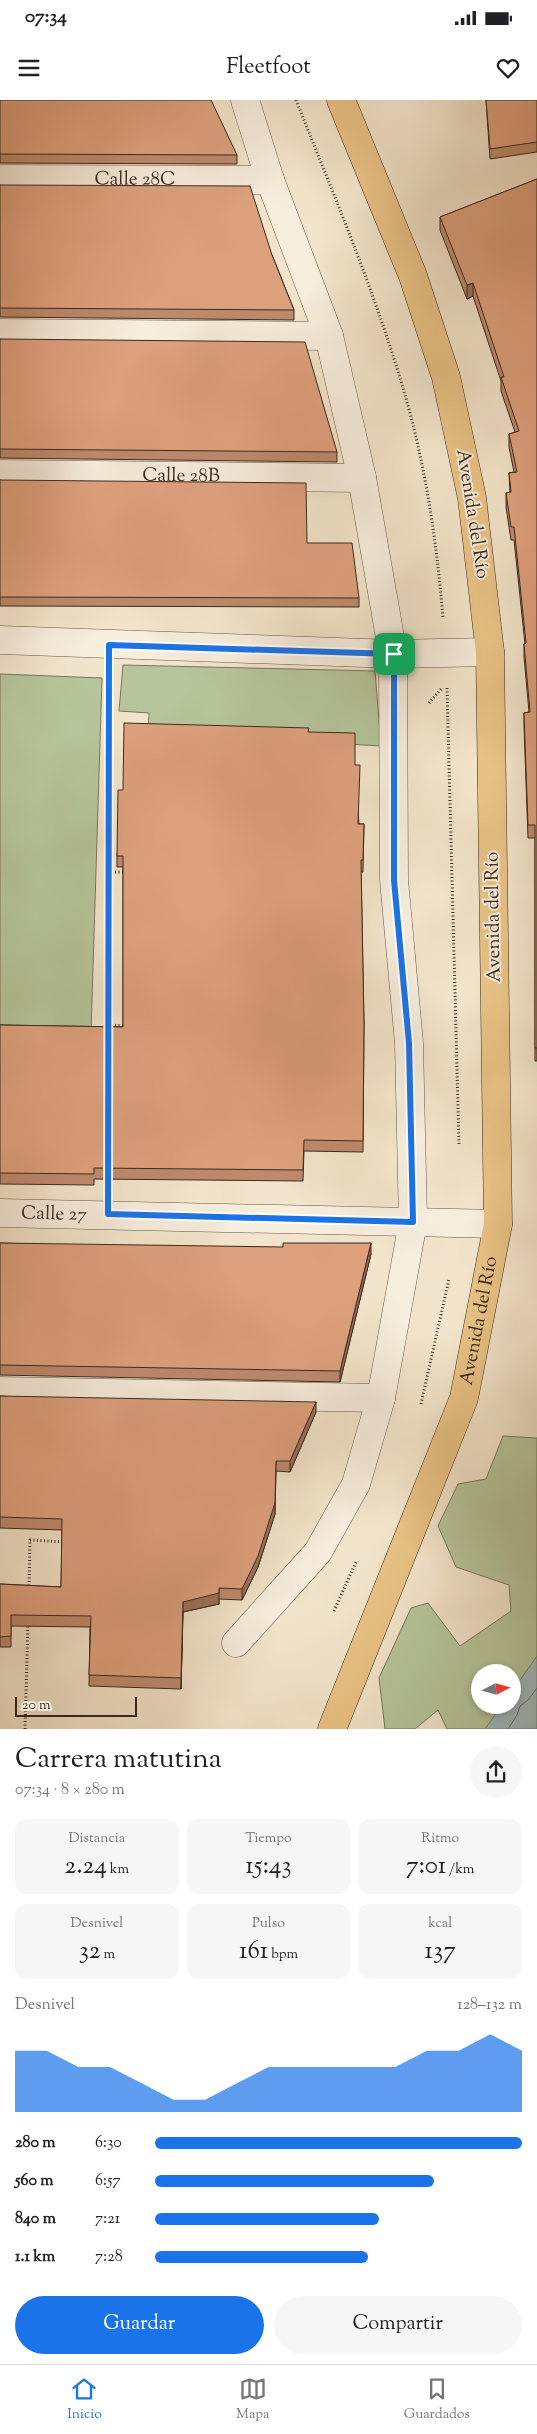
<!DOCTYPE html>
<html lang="es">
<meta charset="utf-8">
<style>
body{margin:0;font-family:"Sorts Mill Goudy",serif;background:#f6f6f6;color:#202124;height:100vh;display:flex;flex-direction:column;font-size:19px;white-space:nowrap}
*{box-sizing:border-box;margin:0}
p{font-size:16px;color:#757577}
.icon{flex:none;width:28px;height:28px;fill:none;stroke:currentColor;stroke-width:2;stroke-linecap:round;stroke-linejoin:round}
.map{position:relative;height:1629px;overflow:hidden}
.drawer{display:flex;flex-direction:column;background:#fff;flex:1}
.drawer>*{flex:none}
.needle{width:32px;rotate:84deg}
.buttons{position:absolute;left:471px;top:1564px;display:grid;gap:10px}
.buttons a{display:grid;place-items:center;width:50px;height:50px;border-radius:50%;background:#fff;box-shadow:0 2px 8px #0003;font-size:25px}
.scale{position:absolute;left:15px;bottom:12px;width:122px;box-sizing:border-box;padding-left:5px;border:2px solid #3b291f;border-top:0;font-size:14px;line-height:18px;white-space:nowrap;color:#3b291f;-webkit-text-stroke:4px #f7eddd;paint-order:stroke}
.pin{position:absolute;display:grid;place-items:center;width:42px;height:42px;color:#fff;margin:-21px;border-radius:10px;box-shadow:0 2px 8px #0006}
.round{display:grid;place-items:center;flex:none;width:52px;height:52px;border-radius:26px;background:#f6f6f6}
.head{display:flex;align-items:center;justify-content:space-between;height:85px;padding:0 15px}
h1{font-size:28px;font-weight:600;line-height:38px}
.figures{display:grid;grid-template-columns:repeat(3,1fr);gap:8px;height:85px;padding:5px 15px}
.figures div{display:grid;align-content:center;border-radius:12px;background:#f6f6f6;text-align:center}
.figures b{font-size:25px;font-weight:600}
.figures small{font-size:14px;font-weight:400}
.figures p{font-size:14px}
.chart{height:140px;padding:10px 15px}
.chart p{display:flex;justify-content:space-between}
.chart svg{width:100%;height:90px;margin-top:5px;fill:#1a73e8;opacity:.7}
.button{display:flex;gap:10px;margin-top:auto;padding:10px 15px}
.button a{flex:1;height:58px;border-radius:30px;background:#1a73e8;color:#fff;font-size:20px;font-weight:600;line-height:58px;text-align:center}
.button a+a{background:#f6f6f6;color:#202124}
ul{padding:0 15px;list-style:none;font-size:16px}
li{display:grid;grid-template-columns:80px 60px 1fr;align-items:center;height:38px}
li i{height:12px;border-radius:6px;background:#1a73e8}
.status{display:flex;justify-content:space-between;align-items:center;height:35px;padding:0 25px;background:#fff;direction:ltr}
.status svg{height:14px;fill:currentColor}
header{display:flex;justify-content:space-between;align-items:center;height:65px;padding:0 15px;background:#fff;font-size:22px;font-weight:600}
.tab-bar{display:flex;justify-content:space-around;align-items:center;height:70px;border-top:1px solid #e0e0e0;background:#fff;font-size:14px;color:#757577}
.tab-bar a{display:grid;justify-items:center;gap:2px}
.tab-bar .selected{color:#1a73e8}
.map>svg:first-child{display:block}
</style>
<div class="status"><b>07:34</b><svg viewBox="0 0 49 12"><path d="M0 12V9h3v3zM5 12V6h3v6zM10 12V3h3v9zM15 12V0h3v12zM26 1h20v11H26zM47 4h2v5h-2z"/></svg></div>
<header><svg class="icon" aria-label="menu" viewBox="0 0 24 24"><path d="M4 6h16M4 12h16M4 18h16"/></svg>Fleetfoot<svg class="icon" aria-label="heart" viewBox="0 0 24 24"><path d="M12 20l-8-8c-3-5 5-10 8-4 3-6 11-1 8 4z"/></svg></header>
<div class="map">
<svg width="537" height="1629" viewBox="0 0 537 1629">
<rect width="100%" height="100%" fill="#f2e4ca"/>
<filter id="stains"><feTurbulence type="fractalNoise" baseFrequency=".004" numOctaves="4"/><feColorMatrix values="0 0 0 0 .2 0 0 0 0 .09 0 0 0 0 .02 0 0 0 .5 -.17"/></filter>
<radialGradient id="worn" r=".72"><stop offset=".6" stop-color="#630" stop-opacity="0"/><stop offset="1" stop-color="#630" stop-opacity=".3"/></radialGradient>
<g fill="#b6c59b" stroke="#78775d" fill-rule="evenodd">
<polygon points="123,565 375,571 381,646 148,632 149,613 119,611"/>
<polygon points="0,574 102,578 91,932 0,931"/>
<path d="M503 1336 537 1338V1576L493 1629H447L438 1610 415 1629H385L379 1578 411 1508 428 1503 460 1546 511 1511 509 1485 456 1467 438 1426 458 1384 486 1379ZM480 1572H512V1605H480Z"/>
</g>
<polygon fill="#a0bcc1" stroke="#788180" points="537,1556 537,1629 485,1629 502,1605 512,1605 513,1590"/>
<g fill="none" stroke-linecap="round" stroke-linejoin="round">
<polyline stroke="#6e7270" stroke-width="1" points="508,1629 517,1615 520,1606 528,1600 537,1588"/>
<g stroke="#69584a" stroke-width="29">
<g id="minor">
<path id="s1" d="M0 79 270 80"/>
<polyline points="0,233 329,236"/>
<path id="s2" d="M0 374 362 378"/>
<polyline points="0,540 393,554 490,552"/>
<path id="s3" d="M0 1113 498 1124"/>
<polyline points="0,1291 381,1298"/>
<polyline points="236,1543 318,1452 356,1384 381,1298 413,1122 409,943 394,780 393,554 362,378 329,236 270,80 245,0"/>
</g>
</g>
<g stroke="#3b291f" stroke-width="29">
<g id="major">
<path id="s4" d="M332 1629 464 1298 498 1124 490 552 472 398 446 277 413 176 341 0"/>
</g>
</g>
<g stroke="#3b291f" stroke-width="3" stroke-dasharray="1 2.5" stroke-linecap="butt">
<path d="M296 0C334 95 374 190 403 288 425 362 437 442 443 519"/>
<polyline points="447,588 459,1044"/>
<polyline points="429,603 441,589"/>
<polyline points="108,772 125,772"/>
<polyline points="108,925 127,926"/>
<polyline points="108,929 109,580"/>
<polyline points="421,1304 449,1179"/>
<polyline points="29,1489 30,1440 65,1442"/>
<polyline points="334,1511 356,1462"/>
<polyline points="25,1629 28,1523"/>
</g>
<use href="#minor" stroke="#f7eddd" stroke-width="28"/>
<use href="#major" stroke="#e9c285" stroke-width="28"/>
</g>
<g fill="#be8a6c" stroke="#3b291f">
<polygon points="0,0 237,55 237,64 0,63"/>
<polygon points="486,0 537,0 537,52 490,59"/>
<polygon points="537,79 537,961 535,961 535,738 528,738 524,626 524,613 529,612 524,557 524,544 525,544 514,440 511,440 506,407 506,393 510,393 509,373 514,372 509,347 509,334 515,332 501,291 501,281 473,196 467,199 440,130 440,117"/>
<polygon points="0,85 272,155 294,210 294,220 0,217"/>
<polygon points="0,239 337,352 337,362 0,358"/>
<polygon points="0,380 307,443 359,498 359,507 0,506"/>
<polygon points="309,632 355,665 359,724 364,724 363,772 361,772 364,924 363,1052 304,1051 303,1081 94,1079 94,1085 0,1084 0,925 123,927 123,767 117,767 117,756 123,690"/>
<polygon points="0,1143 371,1154 340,1282 0,1275"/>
<polygon points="0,1296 316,1312 290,1372 276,1371 275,1414 258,1467 242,1500 219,1499 219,1504 183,1512 181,1589 89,1586 90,1527 11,1526 11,1547 0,1547 0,1484 61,1487 62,1430 0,1428"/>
</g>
<g fill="#9b7058" stroke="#3b291f">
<polygon points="473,183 473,196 467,199 467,185"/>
<polygon points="371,1143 371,1154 340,1282 340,1271"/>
<polygon points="316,1302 316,1312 290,1372 290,1361"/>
<polygon points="276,1361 275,1414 258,1467 242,1500 242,1489"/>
<polygon points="219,1488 219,1504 183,1512 181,1589 183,1502"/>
</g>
<g fill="#dda07d" stroke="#3b291f">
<polygon points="0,0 211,0 237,55 0,54"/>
<polygon points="486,0 537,0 537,42 490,49"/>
<polygon points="537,79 537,948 535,948 535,725 528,725 524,613 530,612 524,544 526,543 514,427 511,427 506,393 511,392 509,373 517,372 509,334 519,331 501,277 504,277 473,183 467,185 440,117"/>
<polygon points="0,85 250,86 272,155 294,210 0,208"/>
<polygon points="0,239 305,242 337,352 0,349"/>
<polygon points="0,380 306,383 307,443 352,443 359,498 0,497"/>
<polygon points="124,623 309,628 308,632 355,633 355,665 360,665 358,724 364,724 363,760 361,760 364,924 363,1041 304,1040 303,1070 94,1068 94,1074 0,1073 0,925 123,927 123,756 117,756 118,690 123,690"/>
<polygon points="0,1143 283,1147 283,1143 371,1143 340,1271 0,1265"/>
<polygon points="0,1296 316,1302 290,1361 276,1361 275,1403 258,1456 242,1489 219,1488 219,1493 183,1502 181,1578 89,1575 91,1516 11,1515 11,1536 0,1537 0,1484 61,1487 62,1419 0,1417"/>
</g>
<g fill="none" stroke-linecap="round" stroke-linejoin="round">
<g stroke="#fff" stroke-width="10">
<polygon id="route" points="109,545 394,554 394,780 409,943 413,1122 108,1114"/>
</g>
<use href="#route" stroke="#1a73e8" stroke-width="6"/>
</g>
<g text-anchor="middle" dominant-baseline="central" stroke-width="4" stroke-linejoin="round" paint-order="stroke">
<g font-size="19" fill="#3b291f" stroke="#f7eddd">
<text stroke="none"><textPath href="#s1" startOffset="135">Calle 28C</textPath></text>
<text stroke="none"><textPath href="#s2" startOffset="181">Calle 28B</textPath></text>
<text transform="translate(472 414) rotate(81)">Avenida del Río</text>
<text transform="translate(494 817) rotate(-91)">Avenida del Río</text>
<text stroke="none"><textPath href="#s3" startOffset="54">Calle 27</textPath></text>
<text stroke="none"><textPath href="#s4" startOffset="435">Avenida del Río</textPath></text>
</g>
</g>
<rect width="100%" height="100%" filter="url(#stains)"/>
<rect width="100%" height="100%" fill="url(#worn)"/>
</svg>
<div class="buttons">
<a><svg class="needle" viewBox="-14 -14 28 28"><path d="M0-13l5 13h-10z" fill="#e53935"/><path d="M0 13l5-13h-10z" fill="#757577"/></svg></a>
</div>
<div class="scale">20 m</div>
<div class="pin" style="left:394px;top:554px;background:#1e9e55"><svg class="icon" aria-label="arrive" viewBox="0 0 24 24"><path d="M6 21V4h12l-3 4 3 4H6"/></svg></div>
</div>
<section class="drawer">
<div class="head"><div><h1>Carrera matutina</h1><p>07:34 · 8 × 280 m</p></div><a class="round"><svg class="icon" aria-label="share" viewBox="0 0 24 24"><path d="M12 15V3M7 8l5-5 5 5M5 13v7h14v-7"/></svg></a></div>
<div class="figures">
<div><p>Distancia</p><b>2.24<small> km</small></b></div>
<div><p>Tiempo</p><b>15:43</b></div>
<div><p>Ritmo</p><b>7:01<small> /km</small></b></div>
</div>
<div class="figures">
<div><p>Desnivel</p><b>32<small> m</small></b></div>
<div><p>Pulso</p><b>161<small> bpm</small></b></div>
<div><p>kcal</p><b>137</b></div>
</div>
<div class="chart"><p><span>Desnivel</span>128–132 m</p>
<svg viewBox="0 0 160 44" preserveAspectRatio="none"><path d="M0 44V14L10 14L20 22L30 22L40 30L50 38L60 38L70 30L80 22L90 22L100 22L110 22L120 22L130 14L140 14L150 6L160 14V44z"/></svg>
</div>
<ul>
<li><b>280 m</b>6:30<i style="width:100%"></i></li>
<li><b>560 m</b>6:57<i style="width:76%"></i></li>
<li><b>840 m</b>7:21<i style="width:61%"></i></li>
<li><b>1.1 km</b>7:28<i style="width:58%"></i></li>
</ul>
<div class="button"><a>Guardar</a><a>Compartir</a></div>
</section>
<nav class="tab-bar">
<a class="selected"><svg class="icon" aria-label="home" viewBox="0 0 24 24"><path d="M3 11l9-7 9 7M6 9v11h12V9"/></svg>Inicio</a>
<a><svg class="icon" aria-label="map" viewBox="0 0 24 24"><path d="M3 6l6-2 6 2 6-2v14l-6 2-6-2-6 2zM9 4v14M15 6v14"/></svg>Mapa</a>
<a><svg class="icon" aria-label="saved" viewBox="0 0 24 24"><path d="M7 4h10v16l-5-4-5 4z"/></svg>Guardados</a>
</nav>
